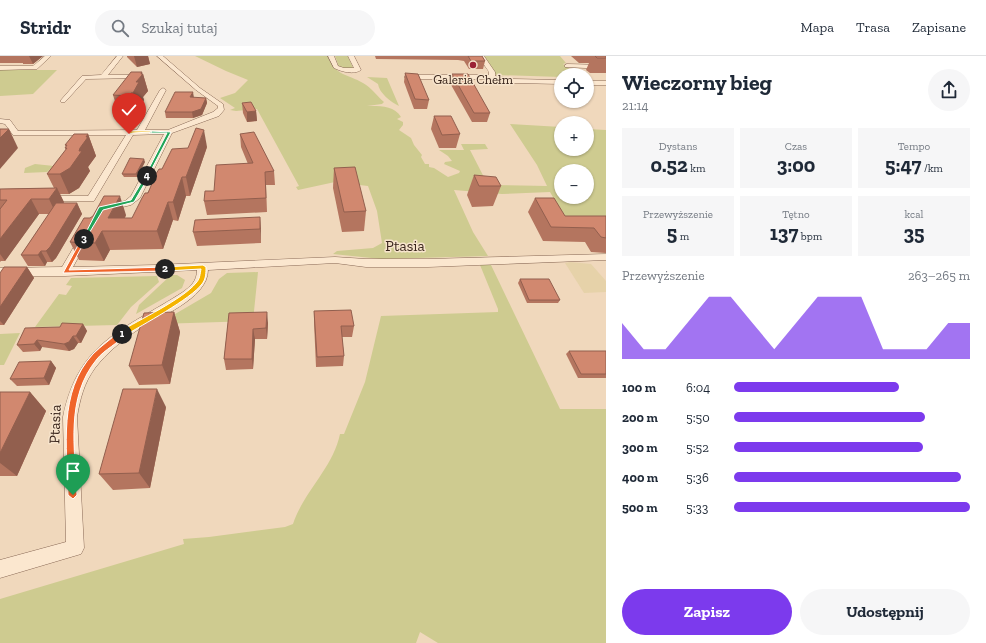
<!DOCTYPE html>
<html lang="pl">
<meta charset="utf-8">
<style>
body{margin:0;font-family:"Zilla Slab",serif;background:#f6f6f7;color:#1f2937;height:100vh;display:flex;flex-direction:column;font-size:15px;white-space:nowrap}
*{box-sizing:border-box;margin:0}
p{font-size:13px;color:#747a83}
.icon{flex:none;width:22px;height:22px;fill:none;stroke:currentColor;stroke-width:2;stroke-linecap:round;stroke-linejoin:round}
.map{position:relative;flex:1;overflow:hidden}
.panel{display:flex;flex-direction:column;background:#fff;width:380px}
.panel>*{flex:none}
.tools{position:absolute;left:554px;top:12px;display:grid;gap:8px}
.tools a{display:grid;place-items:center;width:40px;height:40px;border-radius:50%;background:#fff;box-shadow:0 1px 3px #0004;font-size:20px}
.pin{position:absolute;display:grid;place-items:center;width:34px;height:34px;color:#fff;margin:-41px -17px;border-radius:50% 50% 50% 0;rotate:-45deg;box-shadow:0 0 4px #0007}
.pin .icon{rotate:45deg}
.km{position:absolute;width:20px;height:20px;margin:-10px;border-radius:50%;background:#222;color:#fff;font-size:11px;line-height:20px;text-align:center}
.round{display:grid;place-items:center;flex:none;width:42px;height:42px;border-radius:21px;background:#f6f6f7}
.summary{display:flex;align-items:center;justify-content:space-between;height:68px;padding:0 16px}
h1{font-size:22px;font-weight:700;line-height:30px}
.figures{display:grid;grid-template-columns:repeat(3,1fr);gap:6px;height:68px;padding:4px 16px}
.figures div{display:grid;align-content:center;border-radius:0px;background:#f6f6f7;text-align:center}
.figures b{font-size:20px;font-weight:700}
.figures small{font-size:11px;font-weight:400}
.figures p{font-size:11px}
.chart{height:112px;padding:8px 16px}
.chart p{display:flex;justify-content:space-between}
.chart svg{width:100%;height:72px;margin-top:4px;fill:#7c3aed;opacity:.7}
.action{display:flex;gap:8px;margin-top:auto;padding:8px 16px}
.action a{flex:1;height:46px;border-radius:24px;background:#7c3aed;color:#fff;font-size:16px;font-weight:700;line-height:46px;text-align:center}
.action a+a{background:#f6f6f7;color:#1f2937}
ul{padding:0 16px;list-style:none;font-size:13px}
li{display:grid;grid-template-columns:64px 48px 1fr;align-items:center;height:30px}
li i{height:10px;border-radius:5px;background:#7c3aed}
header{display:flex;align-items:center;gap:24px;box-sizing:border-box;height:56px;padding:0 20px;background:#fff;border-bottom:1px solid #e0e1e3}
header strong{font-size:19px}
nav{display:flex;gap:22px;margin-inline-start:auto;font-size:14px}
.search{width:280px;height:36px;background:#f6f6f7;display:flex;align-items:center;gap:10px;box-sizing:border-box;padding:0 14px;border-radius:22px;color:#747a83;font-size:15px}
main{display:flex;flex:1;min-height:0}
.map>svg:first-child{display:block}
</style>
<header>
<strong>Stridr</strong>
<div class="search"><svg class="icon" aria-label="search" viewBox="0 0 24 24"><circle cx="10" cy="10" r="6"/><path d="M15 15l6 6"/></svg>Szukaj tutaj</div>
<nav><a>Mapa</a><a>Trasa</a><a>Zapisane</a></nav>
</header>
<main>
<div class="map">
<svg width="606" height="587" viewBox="0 0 606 587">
<rect width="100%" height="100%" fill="#f0d8bc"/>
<polygon fill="#e6d2a9" points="570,206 591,208 606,225 606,236 584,237 565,207"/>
<g fill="#cecb90" fill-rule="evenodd">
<path d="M195 0H328C335 20 348 18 363 27 372 32 377 40 384 46L382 48 367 50C379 50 394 49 401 61L397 63 403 66V69L399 74 411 82 414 89 422 99 421 101 425 108H429V111L434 112 448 121 459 117 460 115 444 108 445 106 452 105 448 100 439 94H464L461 88H485L488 93 470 94 488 129 547 130 537 109 510 68 561 71V93H587V73L606 74V174L571 173 550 136 502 138 454 134 473 176 488 200 381 203 333 198 337 195 373 192 382 187 377 155 368 130 335 126 298 134 296 131 299 130 257 53 236 55 230 54 235 52 220 42 235 37 248 24 226 15ZM561 115H587V141H561Z"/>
<polygon points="335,0 348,0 353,12 346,13 339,11"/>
<polygon points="484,0 560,0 566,7 563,8 577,19 561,19 561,21 496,19"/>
<polygon points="0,14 57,14 33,38 0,40"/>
<path d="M367 21 387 22 399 50C391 46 379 37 378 28Z"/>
<polygon points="35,108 54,110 47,116 24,117 25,112"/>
<path d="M480 209H491L560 353H606V587H438L420 576 416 587H0V543L184 488 183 483 209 481 285 471 293 468C304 435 333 412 340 378H344L365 326 381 260 498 256V253Z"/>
<polygon points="258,216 253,265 158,268 211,237 219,223 227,217"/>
<polygon points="171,219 177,219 185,224 182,232 136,258 139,249"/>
<polygon points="157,220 159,226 131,251 117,269 35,271 59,238 66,239 72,230 66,229 71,222"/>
<polygon points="20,277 4,309 0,309 0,278"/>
</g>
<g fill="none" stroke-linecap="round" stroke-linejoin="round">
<g stroke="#886855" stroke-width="1">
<g id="street">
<polygon points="45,0 51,0 37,13 0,14 0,10 33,10"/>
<polygon points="117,0 123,0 108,19 138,19 140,20 140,22 86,23 65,46 61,46 61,44 82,20 101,19"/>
<polygon points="157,0 163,0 200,32 223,48 224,54 219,60 172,77 140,142 131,149 106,155 101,152 103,150 125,145 131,140 164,78 133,79 94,145 41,145 41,141 44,140 88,140 126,79 13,79 5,68 0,67 0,63 10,64 18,75 137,74 160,34 163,32 166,34 145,74 168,74 213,56 218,52 218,50 196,34"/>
<path d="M328 0H334L338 10 344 12H354L348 0H354L361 14C354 19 342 16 334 12Z"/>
<polygon points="478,0 484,0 495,16 495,20 513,23 561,24 561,28 513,27 492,23 407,23 404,21 407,19 489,19 489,16"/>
<polygon points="567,8 606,9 606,13 565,11 565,9"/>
<rect x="587" y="25" width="19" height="4"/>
<path d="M84 179 89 182 73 211 155 209 335 201 366 203H428L606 198V204L428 211H366L335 207 208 214C208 243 158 261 136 275 121 285 106 298 95 312 84 327 80 343 77 361L84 492 81 498 0 522V504L66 486 63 361C78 285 126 273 183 236 191 230 197 225 197 214L65 220H0V212L62 211 79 182Z"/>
</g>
</g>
<use href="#street" fill="#fbe7cf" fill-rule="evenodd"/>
</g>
<g fill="#b4755f">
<polygon points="0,0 43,0 33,8 23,8 23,7 0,7"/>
<polygon points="127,0 148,0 150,8 137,11 127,1"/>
<polygon points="375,0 482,0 485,5 483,13 469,13 464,5 458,4 376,3"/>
<polygon points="571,0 606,0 606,17 590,17 586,14 589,7 579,7"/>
<polygon points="142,16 142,18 143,18 148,35 143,41 144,44 138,55 136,55 134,58 119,58 113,39"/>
<polygon points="405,17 429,44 427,53 414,53 404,26"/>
<polygon points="452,18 490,57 487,66 472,66 450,27"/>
<polygon points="194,42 206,42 207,47 202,59 193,62 166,62 165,56"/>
<polygon points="242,47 256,55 257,65 247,66 243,57"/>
<polygon points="434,60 460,78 456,92 439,92 431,73"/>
<polygon points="88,78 96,100 88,111 90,115 79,132 69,138 60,138 64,147 77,147 82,158 56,202 52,206 47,206 45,210 28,210 21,199 49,158 39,158 5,205 1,205 0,206 0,133 54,132 47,118 66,94 65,92 66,91 65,89"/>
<polygon points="240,78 274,115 275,129 266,129 267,156 207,159 204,145 214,135 248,108 241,91"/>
<polygon points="207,91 190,140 186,140 178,165 173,164 163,193 110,194 104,205 79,204 70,186 90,162 126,159 125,162 132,162 162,113"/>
<polygon points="145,106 137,121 124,121 122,118"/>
<polygon points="334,112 366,155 364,175 342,176 333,132"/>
<polygon points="474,119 501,130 493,150 472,151 467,139"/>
<polygon points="535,142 565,160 606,160 606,197 591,196 585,186 543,185 528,156"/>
<polygon points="260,161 261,187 197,190 193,176"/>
<polygon points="27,211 34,222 4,269 0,269 0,217"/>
<polygon points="520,223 560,244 558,247 527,247 518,227"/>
<polygon points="314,255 354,270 352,281 342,281 344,300 343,310 316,311 314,266"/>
<polygon points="174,256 180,276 170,328 139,329 129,310"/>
<polygon points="229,257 268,267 267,283 255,283 253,313 226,314 224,303"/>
<polygon points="83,268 87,275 81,287 78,287 74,293 69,295 42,291 40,295 23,296 17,289 60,271"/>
<polygon points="569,295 606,295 606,322 578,322 566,298"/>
<polygon points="51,305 56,312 49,329 17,330 10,323"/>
<polygon points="0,336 30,336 46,355 17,420 0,420"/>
<polygon points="166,351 150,432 113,434 99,418"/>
</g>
<g fill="#925f4e">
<polygon points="29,0 43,0 33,8"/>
<polygon points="134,0 148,0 150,8 137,11"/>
<polygon points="142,16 142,18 143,18 148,35 143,41 144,44 138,55 133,37 136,26"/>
<polygon points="193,36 194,42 190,41"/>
<polygon points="131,37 136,55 134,58 129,40"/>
<polygon points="206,42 207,47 202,59 193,62 192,56"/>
<polygon points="256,55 257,65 247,66 247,56"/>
<polygon points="9,73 18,92 0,113 0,82"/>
<polygon points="204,74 207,91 190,140 186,121"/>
<polygon points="88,78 96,100 88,111 90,115 79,132 69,138 60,118 79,95 80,92"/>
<polygon points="144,103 145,106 137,121 136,118"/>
<polygon points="182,121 186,140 178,165 173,146"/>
<polygon points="57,132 64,146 56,158 49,143"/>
<polygon points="120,140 126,159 118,175 108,162"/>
<polygon points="31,143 39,158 5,205 0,198 0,183"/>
<polygon points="168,146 173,164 163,193 157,175"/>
<polygon points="77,147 82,158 56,202 52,206 46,195"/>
<polygon points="260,161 261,175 261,187 260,173"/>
<polygon points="102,175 110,194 104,205 95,187"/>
<polygon points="41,195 47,206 45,210 38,199"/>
<polygon points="27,211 34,222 4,269 0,265 0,251"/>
<polygon points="174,256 180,276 170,328 162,309"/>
<polygon points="267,256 268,267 267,283 266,272"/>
<polygon points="83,268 87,275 81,287 76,280"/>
<polygon points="253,273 255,283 253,313 252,303"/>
<polygon points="73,280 78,287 74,293 69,295 64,288"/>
<polygon points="37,284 42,291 40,295 34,288"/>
<polygon points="51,305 56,312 49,329 44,322"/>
<polygon points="157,333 166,351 150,432 139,417"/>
<polygon points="30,336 46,355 17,420 0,407 0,397"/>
</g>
<g fill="#d1886f" stroke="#925f4e">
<polygon points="468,0 482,0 485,5 471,5"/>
<polygon points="595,0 606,0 606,2 597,2"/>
<polygon points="131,16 142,16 141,18 143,18 136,26 139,26 133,37 131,37 129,40 113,39"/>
<polygon points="405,17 418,18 429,44 415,43"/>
<polygon points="452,18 468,18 490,57 474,57"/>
<polygon points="175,36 193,36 190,41 206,42 201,53 192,56 165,56"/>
<polygon points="251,46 256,55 247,56 242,47"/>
<polygon points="434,60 451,60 460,78 442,79"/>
<polygon points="196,72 204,74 186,121 182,121 173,146 168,146 157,175 102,175 95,187 70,186 84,162 90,162 93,160 104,140 120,140 108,162 132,162 142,142 145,137 148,137 156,118 159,113 162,113 172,93 188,92"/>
<polygon points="0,73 9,73 0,82"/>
<polygon points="254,76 274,115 265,116 266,142 204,145 205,135 214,135 216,109 253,107 240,78"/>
<polygon points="74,78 88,78 86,81 88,81 80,92 79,95 82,95 70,112 60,118 47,118 67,92 65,92 67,89 65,89"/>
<polygon points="130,102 144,103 136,118 122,118"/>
<polygon points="355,111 366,155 344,156 334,112"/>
<polygon points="474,119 496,121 501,130 479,130"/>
<polygon points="57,132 49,143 31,143 0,183 0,153 7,144 0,144 0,133"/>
<polygon points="535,142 554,142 565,160 606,160 606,182 601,181 594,172 551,171"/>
<polygon points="56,147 77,147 50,191 46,195 41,195 38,199 21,199"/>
<polygon points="260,161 260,173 193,176 195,164"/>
<polygon points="4,211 27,211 0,251 0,217"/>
<polygon points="520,223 549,223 560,244 529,244"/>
<polygon points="351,254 354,270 341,270 344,300 317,301 314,255"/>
<polygon points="174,256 162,309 129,310 144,257"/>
<polygon points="267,256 266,272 253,273 252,303 224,303 229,257"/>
<polygon points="62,267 83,268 76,280 73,280 69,286 64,288 37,284 34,288 17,289 25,272 60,271"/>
<polygon points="569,295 606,295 606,318 581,318"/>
<polygon points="51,305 44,322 10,323 19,306"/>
<polygon points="123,333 157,333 139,417 99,418"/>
<polygon points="0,336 30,336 0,397"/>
</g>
<path fill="#f0652b" stroke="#fff" d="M119 276 125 278C118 288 105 293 97 303 65 342 75 392 77 439L73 443 68 439C67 391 58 336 93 298 101 290 111 283 119 276Z"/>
<path fill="#f5b400" stroke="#fff" d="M203 209 206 211C206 217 206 223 202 228 191 243 142 269 124 280H119V276C139 264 183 243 196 227 200 223 200 218 201 213L165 215 163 211Z"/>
<polygon fill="#f0652b" stroke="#fff" points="82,182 86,183 69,214 165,211 167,213 165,215 63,217"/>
<polygon fill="#22a559" stroke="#fff" points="146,119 149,120 134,146 103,154 85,184 82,184 99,151 131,144"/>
<polygon fill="#22a559" stroke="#fff" points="150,75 171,76 147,122 145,120 167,77 149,77"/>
<polygon fill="#f5b400" stroke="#fff" points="131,75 150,75 152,76 132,77 128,79"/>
<circle fill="#9b2136" stroke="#f7e4cc" stroke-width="1.5" cx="473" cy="9" r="4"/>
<g text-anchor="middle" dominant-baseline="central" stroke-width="3" stroke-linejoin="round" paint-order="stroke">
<g font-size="13" fill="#37231a" stroke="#f7e4cc">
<text x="473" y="23">Galeria Chełm</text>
</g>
<g font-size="15" fill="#37231a" stroke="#f7e4cc">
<text x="405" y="190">Ptasia</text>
<text transform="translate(55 368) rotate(-88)">Ptasia</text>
</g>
</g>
</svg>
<div class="tools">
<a><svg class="icon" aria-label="locate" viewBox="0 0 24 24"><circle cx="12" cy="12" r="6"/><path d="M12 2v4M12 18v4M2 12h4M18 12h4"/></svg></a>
<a>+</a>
<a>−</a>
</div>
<div class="pin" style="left:73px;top:439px;background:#1e9e55"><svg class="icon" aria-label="arrive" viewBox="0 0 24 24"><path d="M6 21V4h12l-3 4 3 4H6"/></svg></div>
<div class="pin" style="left:129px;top:78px;background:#d93025"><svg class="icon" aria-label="check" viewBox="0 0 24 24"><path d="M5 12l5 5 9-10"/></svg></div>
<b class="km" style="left:122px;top:278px">1</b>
<b class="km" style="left:165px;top:213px">2</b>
<b class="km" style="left:84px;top:183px">3</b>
<b class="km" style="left:147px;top:120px">4</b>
</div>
<section class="panel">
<div class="summary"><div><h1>Wieczorny bieg</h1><p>21:14</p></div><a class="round"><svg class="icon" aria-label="share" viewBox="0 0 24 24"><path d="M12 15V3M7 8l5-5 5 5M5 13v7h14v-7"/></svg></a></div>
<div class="figures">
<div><p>Dystans</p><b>0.52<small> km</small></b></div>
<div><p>Czas</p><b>3:00</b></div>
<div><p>Tempo</p><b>5:47<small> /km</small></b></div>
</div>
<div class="figures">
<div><p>Przewyższenie</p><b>5<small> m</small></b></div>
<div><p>Tętno</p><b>137<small> bpm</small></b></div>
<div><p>kcal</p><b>35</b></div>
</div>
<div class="chart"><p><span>Przewyższenie</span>263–265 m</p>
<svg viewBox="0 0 160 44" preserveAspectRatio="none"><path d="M0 44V22L10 38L20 38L30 22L40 6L50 6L60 22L70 38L80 22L90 6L100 6L110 6L120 38L130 38L140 38L150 22L160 22V44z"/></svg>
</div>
<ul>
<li><b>100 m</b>6:04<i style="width:70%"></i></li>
<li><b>200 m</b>5:50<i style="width:81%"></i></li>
<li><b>300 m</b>5:52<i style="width:80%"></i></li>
<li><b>400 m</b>5:36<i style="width:96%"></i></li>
<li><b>500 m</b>5:33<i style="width:100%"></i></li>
</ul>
<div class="action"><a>Zapisz</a><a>Udostępnij</a></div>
</section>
</main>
